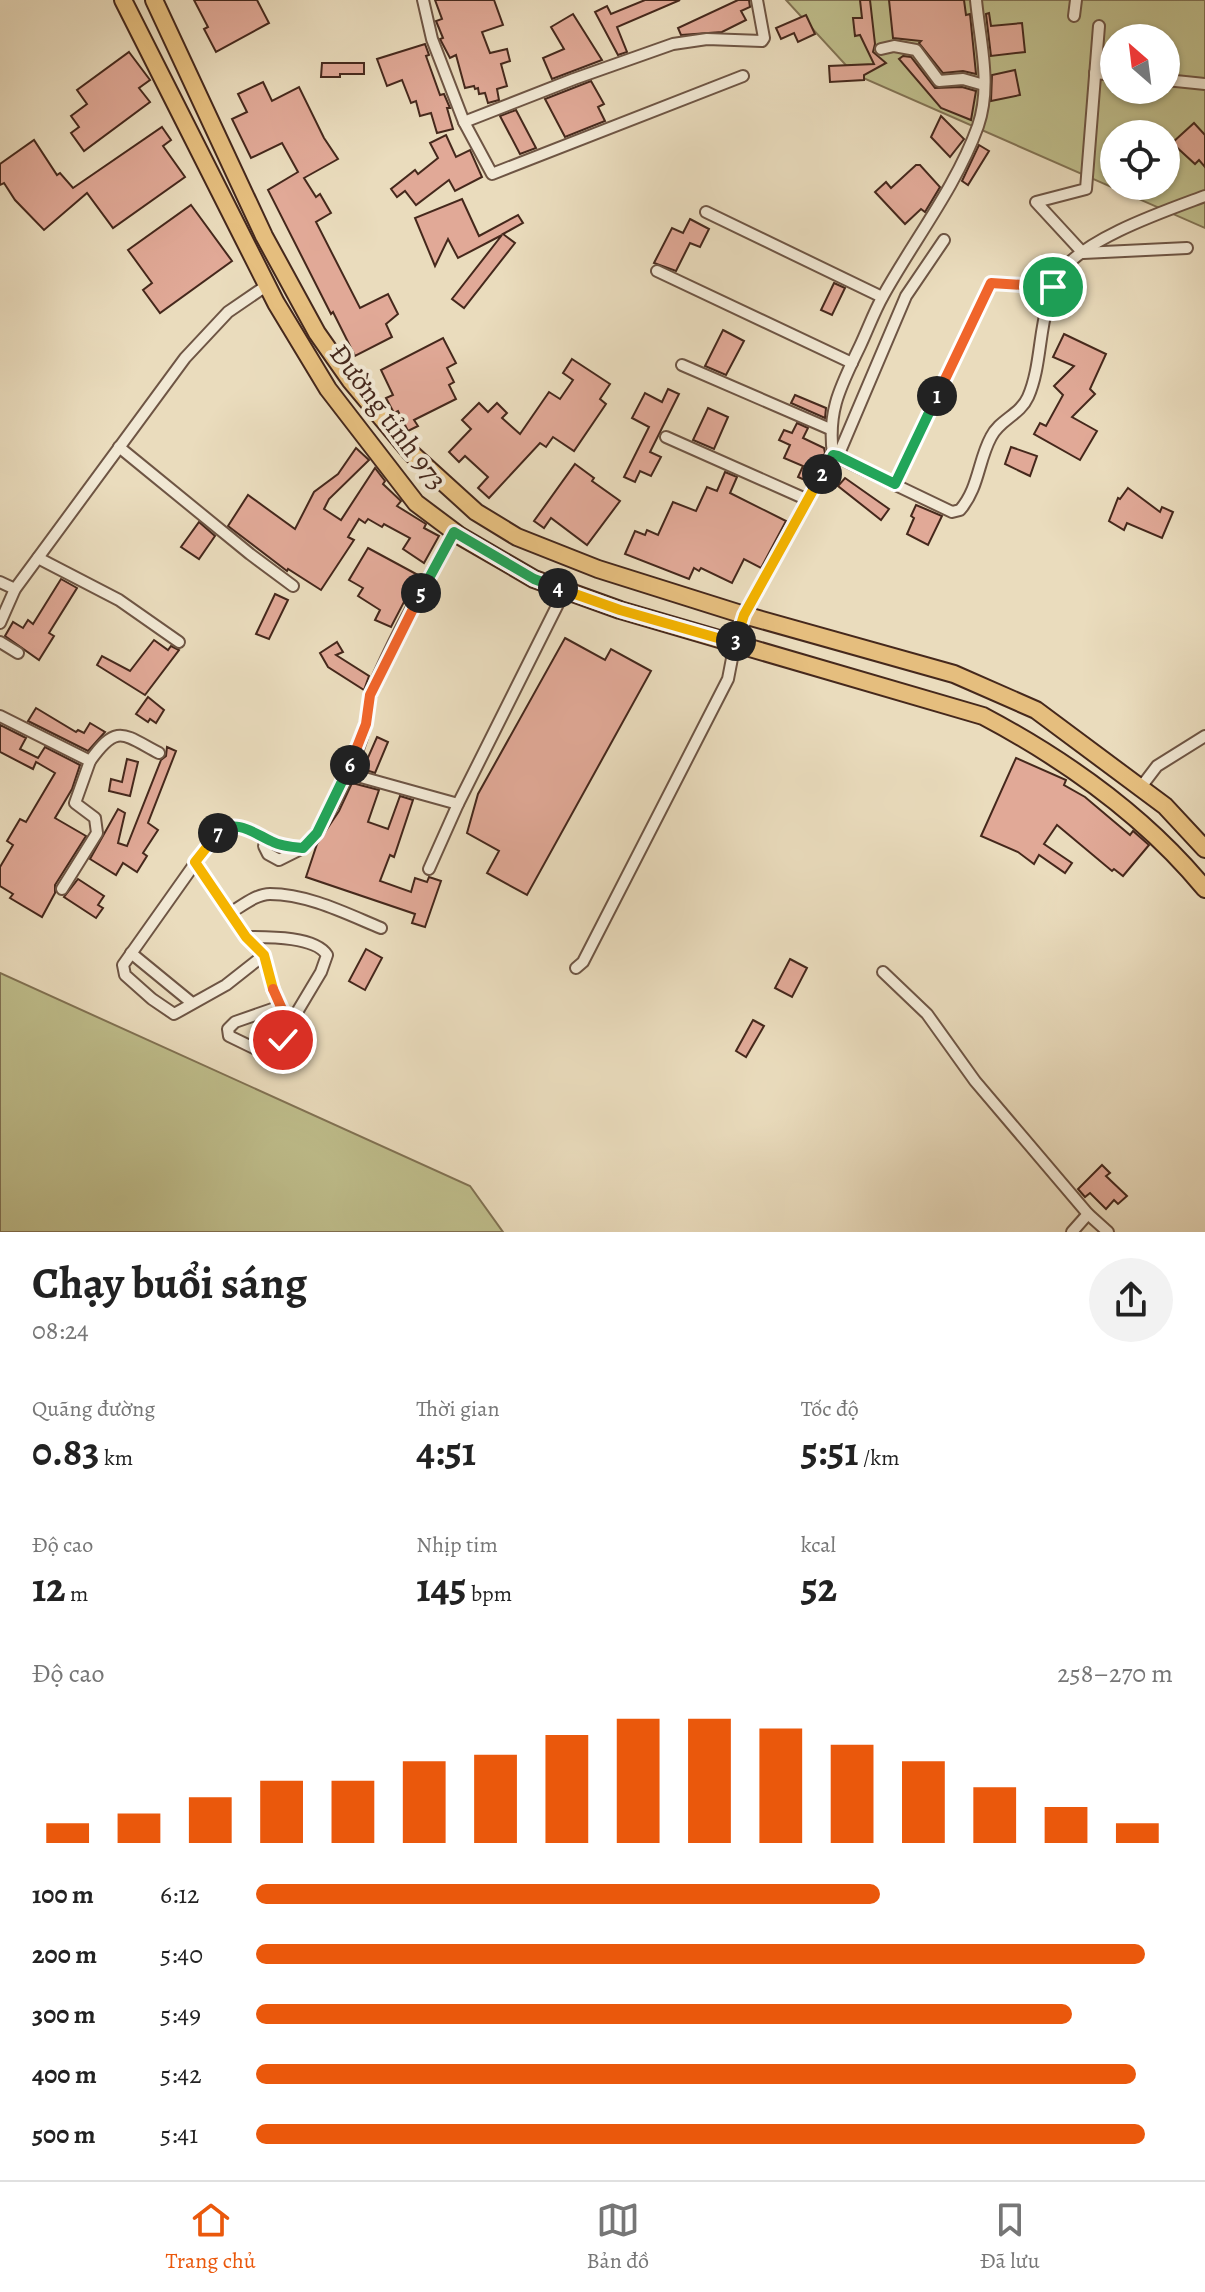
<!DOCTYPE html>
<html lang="vi">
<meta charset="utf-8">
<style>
body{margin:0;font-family:Alegreya,serif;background:#f2f2f2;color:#222;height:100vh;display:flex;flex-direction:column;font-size:30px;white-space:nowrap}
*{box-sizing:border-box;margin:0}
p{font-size:26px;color:#767676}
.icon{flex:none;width:44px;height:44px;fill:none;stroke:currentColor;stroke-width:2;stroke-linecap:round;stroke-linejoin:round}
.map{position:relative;height:1232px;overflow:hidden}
.details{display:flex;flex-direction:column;background:#fff;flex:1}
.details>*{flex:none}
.needle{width:52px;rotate:332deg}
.controls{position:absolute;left:1100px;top:24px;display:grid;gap:16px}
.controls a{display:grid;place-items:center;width:80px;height:80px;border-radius:50%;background:#fff;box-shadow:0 2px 6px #0004;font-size:40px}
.pin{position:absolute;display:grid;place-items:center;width:68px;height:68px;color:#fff;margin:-34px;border:4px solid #fff;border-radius:50%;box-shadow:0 2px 8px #0007}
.km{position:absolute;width:40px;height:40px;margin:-20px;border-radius:50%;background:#222;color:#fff;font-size:22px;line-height:40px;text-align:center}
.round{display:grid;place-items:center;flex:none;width:84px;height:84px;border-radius:42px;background:#f2f2f2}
.summary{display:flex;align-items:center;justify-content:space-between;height:136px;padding:0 32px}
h1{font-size:44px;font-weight:700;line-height:60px}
.figures{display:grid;grid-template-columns:repeat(3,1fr);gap:12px;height:136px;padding:8px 32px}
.figures div{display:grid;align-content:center}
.figures b{font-size:40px;font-weight:700}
.figures small{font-size:22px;font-weight:400}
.figures p{font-size:22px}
.chart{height:224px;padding:16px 32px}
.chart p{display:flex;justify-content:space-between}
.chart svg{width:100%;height:144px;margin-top:8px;stroke:#ea580c;stroke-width:6}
ul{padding:0 32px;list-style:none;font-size:26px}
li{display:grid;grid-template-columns:128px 96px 1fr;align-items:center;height:60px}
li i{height:20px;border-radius:10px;background:#ea580c}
.tabs{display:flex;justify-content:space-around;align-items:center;height:112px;border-top:2px solid #e0e0e0;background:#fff;font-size:22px;color:#767676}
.tabs a{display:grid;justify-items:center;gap:4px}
.tabs .active{color:#ea580c}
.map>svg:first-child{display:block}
</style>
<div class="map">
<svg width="1205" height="1232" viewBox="0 0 1205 1232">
<rect width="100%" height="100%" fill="#eadcbd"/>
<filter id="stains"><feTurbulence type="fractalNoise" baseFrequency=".0025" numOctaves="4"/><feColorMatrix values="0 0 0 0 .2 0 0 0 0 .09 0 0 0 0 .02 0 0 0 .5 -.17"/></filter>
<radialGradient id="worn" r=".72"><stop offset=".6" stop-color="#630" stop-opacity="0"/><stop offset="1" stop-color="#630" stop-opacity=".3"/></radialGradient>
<g fill="#bfbe8c" stroke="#827354" stroke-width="2" fill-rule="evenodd">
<path d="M786 0H1205V228L854 74ZM1114 38H1166V90H1114ZM1114 134H1166V186H1114Z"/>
<polygon points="0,973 470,1186 503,1232 0,1232"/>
</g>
<g fill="#e1a997" stroke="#45281c" stroke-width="2">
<polygon points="194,0 257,0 269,23 216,52 204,29 208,27"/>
<polygon points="435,0 494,0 503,25 482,32 490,53 507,49 510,61 501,64 507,86 497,89 499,100 488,103 485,93 479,94 478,88 475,89 474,86 465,88 456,55 450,58 440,39 443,38 436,21 442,19"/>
<polygon points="645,0 680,0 617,27 627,52 618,55 595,12 607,6 611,14"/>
<polygon points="749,0 750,7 741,11 746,20 722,32 681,35 678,28 738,0"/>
<polygon points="860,0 870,0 875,44 873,52 886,63 864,75 864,80 830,82 829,66 874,64 860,35 855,36 853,18 862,18"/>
<polygon points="889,0 964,0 966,15 970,14 976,74 963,71 943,73 919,43 921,41 893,38"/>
<polygon points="989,13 991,26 1022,23 1025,52 991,56 986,14"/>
<polygon points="573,14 602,60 552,79 543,58 564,49 551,27"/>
<polygon points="806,15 815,34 798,42 794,33 781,39 776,28"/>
<polygon points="425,44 429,55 426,56 440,95 444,94 450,108 447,108 453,129 437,133 431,113 420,116 416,101 411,103 402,80 387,86 377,59"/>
<polygon points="129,52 150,80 139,88 150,102 84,151 71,133 79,127 71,116 87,104 77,90"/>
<polygon points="903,56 911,57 935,88 962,87 976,91 971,120 941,108 899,59"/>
<polygon points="322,63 364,63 364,74 340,74 340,77 321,77"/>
<polygon points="1015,70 1020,95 991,101 992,75"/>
<polygon points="591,81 604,104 598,107 605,121 565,137 545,99"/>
<polygon points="263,82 272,101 299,87 324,138 338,159 304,178 316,197 320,194 331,213 316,222 360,308 388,294 398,314 386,324 392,337 355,356 333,312 331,314 268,190 298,172 282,143 251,158 232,119 247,112 238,94"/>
<polygon points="516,110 536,148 520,154 500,116"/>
<polygon points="941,116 964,139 950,157 931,137"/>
<polygon points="1194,123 1205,135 1205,167 1199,160 1195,164 1172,143"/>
<polygon points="162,127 171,140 163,146 185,177 113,228 87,193 44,230 15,200 4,183 0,185 0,164 34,140 57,175 60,173 73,188"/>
<polygon points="446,135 456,157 470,150 482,177 455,191 449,180 416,205 405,191 397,197 391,189 415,170 418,174 438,158 430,143"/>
<polygon points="979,145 989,151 968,185 962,181"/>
<polygon points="916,165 920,165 940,187 925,212 921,209 905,224 875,192 886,182 891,188"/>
<polygon points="462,199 479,236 518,215 523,223 503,234 515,243 464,308 452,299 502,235 458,258 448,239 435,266 415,218"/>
<polygon points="191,205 232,261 160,313 143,290 152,283 128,250"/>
<polygon points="690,219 709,229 700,247 690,243 676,271 654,263 672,228 683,233"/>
<polygon points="834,283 845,288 832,315 821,310"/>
<polygon points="723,330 744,341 726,375 705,366"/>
<polygon points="1064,334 1106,354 1090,389 1095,394 1072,417 1097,431 1080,460 1034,434 1040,423 1046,426 1063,395 1054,386 1074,366 1053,357"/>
<polygon points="443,338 456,363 447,368 454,382 449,385 456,399 414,420 418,426 408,431 398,411 394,413 386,398 393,395 381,370"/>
<polygon points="572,359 610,384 600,399 606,404 574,451 553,437 546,447 540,443 489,498 478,488 488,477 465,456 459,462 449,452 471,429 462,420 479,403 488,412 497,403 507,413 502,418 520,434 549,392 560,399 573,380 563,373"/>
<polygon points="668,389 679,394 650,452 661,457 651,476 640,471 635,482 624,477 649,427 632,418 645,393 662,402"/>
<polygon points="795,395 826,408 825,418 791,403"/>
<polygon points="708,408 728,417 714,449 693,440"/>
<polygon points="797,423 808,428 803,438 824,448 825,453 809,482 798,477 803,466 784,458 790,445 779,440 784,430 792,433"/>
<polygon points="1011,447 1037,456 1030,476 1005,464"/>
<polygon points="356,448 369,460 329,499 324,509 341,520 375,468 385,481 383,484 401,501 397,506 426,524 424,528 439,536 424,563 403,549 410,538 384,524 382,527 368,519 365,523 359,519 348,537 354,540 321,590 288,569 287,571 228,526 248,495 295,529 314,492 338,474"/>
<polygon points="575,464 594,478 592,481 620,501 587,545 551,518 544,528 534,521"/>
<polygon points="725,472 737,477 730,493 786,521 761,568 744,559 732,583 701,568 699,571 694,568 689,579 625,554 635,531 645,535 647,530 658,535 673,502 696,511 707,487 717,491"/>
<polygon points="845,478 889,509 881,520 838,486"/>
<polygon points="1128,488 1160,512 1162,507 1173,512 1162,538 1127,523 1124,530 1109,521 1118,498 1120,499"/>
<polygon points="916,505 942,516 928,545 907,534 914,518 911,516"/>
<polygon points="199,522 215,536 199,559 181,547"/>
<polygon points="368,548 418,575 391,627 375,620 380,610 358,596 363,588 349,580"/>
<polygon points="61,579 77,588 49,633 54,636 39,660 5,636 13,622 23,628 28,620 33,624"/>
<polygon points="275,594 288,600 269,639 256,634"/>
<polygon points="565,638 605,660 611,649 651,671 527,895 487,873 499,851 467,833 478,794"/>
<polygon points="154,640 168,650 171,646 179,650 145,695 97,665 102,656 130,671"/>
<polygon points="337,642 343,652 336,655 369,676 364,690 328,667 320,653"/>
<polygon points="148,697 164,710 156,723 150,719 148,722 136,714"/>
<polygon points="36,708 76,732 78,730 84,733 90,723 105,732 88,751 28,721"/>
<polygon points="0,725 26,738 20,749 38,758 45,747 80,765 72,789 55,818 86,836 55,885 55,893 42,917 10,898 13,894 0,886 0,867 13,845 7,841 20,819 26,822 55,773 36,762 33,769 0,752"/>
<polygon points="377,737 388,742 375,773 363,769"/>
<polygon points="167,747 176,751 148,823 158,830 143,853 147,856 137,872 123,863 116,875 90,859 118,809 125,813 118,843 127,846 161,760 166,756"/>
<polygon points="1016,758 1066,780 1064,785 1085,797 1130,835 1133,831 1149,845 1123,876 1114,869 1112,871 1057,825 1044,844 1072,863 1065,873 1039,855 1034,864 1018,852 981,836"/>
<polygon points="127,759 138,762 130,796 109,791 111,779 122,782"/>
<polygon points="352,783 379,790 368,822 388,829 400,796 413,800 394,857 390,855 380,881 411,892 415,878 427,882 429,877 441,881 425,927 412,923 415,914 306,877 317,844 339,811"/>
<polygon points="78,879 104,896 98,905 103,908 96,918 64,897"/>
<polygon points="366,949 382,958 365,990 349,981"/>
<polygon points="790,959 807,968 792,997 775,988"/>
<polygon points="753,1020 764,1026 746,1057 736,1051"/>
<polygon points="1102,1165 1110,1173 1106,1176 1127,1196 1118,1204 1114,1200 1106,1209 1090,1193 1085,1197 1078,1189"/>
</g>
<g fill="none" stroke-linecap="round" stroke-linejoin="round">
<g stroke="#6e5544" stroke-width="14">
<g id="minor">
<polyline points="423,0 432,39 464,122 574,79 673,44 707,39 762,41 764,38 757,0"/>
<polyline points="1074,16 1076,0"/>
<polyline points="1099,26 1086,189 1036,202 1083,253 1187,248"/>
<polyline points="881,49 894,46 916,50 939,81 963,79 984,85"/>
<polyline points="1095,73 1114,75"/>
<polyline points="1166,80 1205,84"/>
<polyline points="464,122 492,174 743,76"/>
<polyline points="706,212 882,297"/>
<polyline points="657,271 852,363"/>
<polyline points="682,365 830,429"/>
<polyline points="666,437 808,500"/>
<polyline points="119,447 250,554 293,586"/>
<path d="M833 455 952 512 960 510C979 488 978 461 991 437 999 420 1020 415 1028 397 1040 370 1039 336 1047 307 1050 296 1053 283 1060 273 1085 238 1165 211 1205 196"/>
<polyline points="838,456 906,296 944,240"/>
<polyline points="895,484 991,283 1053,287"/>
<polyline points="38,558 119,600 179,642"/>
<polyline points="0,582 15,589"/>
<polyline points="0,623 15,589 185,358 228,312 266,286"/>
<polyline points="0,642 18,653"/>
<polyline points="0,716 90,761 75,803 95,818 97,833 62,889"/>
<path d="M90 761C117 723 123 734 159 753"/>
<polyline points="350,774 458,804"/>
<polyline points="1141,787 1157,766 1205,736"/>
<polyline points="272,842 264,846 268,854 279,860 303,848"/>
<polyline points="195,862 246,937 264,955 274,992 290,1027"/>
<polyline points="429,869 458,804 565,590"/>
<path d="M230 913C242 906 256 894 270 894 308 894 347 914 381 928"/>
<path d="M246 937C267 937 315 936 327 955L321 972 275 1049 262 1052 229 1036 228 1029 235 1022 281 1006"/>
<polyline points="131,953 192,1003"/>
<path d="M264 955 226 985 174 1014 152 999 125 975 123 965 213 838C236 817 248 830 271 841 280 846 292 847 303 848 327 826 359 755 366 722 369 712 368 701 372 691 394 636 425 584 454 532"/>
<path d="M576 968 583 962 728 679 735 643 744 615 833 455C827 410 841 386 860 346 868 329 874 312 883 296 914 240 956 187 978 126 992 85 980 42 976 0"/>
<polyline points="883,972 927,1014 975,1081 1088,1214 1108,1232"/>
<polyline points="1072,1232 1088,1214"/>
</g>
</g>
<g stroke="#45281c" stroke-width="20">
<g id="primary">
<path d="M123 0 276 303 328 389 416 503 460 536 534 579 620 610 983 716C1066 760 1145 816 1205 889"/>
<polyline points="154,0 264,236 317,333 350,380 411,453 476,512 517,537 598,569 744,615 954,674 1036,710 1165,806 1205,849"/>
</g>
</g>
<use href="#minor" stroke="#f1e8d4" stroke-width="10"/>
<use href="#primary" stroke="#e5be7e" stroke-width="16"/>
</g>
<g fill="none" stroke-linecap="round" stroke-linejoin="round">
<g stroke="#fff" stroke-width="16">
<polyline id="split-1" points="937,396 991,283 1053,287"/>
</g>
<g stroke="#fff" stroke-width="16">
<polyline id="split-2" points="822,474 833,455 838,456 895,484 937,396"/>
</g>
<g stroke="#fff" stroke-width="16">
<polyline id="split-3" points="736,641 744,615 822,474"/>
</g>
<g stroke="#fff" stroke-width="16">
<polyline id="split-4" points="558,588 620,610 735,643 736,641"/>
</g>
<g stroke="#fff" stroke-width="16">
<polyline id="split-5" points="421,593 454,532 534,579 558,588"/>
</g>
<g stroke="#fff" stroke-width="16">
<polyline id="split-6" points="350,765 366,724 370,695 421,593"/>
</g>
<g stroke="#fff" stroke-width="16">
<path id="split-7" d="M218 833C235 818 254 833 271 841 280 846 292 847 303 848L317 833 350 765"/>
</g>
<g stroke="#fff" stroke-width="16">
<polyline id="split-8" points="218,833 195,862 246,937 264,955 273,989"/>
</g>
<g stroke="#fff" stroke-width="16">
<polyline id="split-9" points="273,989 290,1027 283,1040"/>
</g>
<use href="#split-1" stroke="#f0652b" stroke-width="10"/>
<use href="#split-2" stroke="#22a559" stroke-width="10"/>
<use href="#split-3" stroke="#f5b400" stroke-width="10"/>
<use href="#split-4" stroke="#f5b400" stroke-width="10"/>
<use href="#split-5" stroke="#22a559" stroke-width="10"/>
<use href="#split-6" stroke="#f0652b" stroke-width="10"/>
<use href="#split-7" stroke="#22a559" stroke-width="10"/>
<use href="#split-8" stroke="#f5b400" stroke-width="10"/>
<use href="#split-9" stroke="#f0652b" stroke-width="10"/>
</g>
<g text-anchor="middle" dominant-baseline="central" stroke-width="8" stroke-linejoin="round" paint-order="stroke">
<g font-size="28" fill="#45281c" stroke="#f1e8d4">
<text transform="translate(388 417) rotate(53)">Đường tỉnh 973</text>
</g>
</g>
<rect width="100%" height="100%" filter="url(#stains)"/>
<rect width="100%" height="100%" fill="url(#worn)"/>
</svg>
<div class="controls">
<a><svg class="needle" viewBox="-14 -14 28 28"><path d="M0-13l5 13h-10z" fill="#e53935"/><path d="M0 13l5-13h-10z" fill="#767676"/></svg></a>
<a><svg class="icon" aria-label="locate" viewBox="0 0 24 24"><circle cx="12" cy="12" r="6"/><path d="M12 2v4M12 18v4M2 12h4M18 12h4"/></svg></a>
</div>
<div class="pin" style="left:1053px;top:287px;background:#1e9e55"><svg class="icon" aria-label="arrive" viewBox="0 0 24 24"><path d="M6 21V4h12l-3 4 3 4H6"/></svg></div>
<div class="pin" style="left:283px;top:1040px;background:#d93025"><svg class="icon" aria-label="check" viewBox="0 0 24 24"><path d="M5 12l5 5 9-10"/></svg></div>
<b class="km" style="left:937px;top:396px">1</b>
<b class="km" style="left:822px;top:474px">2</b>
<b class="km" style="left:736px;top:641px">3</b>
<b class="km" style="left:558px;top:588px">4</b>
<b class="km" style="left:421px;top:593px">5</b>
<b class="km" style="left:350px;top:765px">6</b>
<b class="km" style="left:218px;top:833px">7</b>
</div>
<section class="details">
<div class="summary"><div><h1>Chạy buổi sáng</h1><p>08:24</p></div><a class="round"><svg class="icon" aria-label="share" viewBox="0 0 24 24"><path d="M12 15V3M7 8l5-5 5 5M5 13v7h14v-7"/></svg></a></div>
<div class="figures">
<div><p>Quãng đường</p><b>0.83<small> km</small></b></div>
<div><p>Thời gian</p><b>4:51</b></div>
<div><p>Tốc độ</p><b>5:51<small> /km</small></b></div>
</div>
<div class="figures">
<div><p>Độ cao</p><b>12<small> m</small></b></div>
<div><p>Nhịp tim</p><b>145<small> bpm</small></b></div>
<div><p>kcal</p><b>52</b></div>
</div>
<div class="chart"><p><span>Độ cao</span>258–270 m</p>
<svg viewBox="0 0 160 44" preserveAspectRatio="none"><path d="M5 44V38M15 44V35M25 44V30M35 44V25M45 44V25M55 44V19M65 44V17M75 44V11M85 44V6M95 44V6M105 44V9M115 44V14M125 44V19M135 44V27M145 44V33M155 44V38"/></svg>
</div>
<ul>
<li><b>100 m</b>6:12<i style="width:68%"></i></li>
<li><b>200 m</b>5:40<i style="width:97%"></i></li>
<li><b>300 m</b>5:49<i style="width:89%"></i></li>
<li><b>400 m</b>5:42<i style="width:96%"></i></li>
<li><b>500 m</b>5:41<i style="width:97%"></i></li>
</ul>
</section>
<nav class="tabs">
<a class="active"><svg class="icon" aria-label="home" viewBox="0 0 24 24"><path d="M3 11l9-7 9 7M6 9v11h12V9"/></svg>Trang chủ</a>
<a><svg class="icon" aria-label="map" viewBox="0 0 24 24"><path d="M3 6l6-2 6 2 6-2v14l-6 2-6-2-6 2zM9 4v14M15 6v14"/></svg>Bản đồ</a>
<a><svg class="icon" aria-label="saved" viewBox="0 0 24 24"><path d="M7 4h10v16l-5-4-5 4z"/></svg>Đã lưu</a>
</nav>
